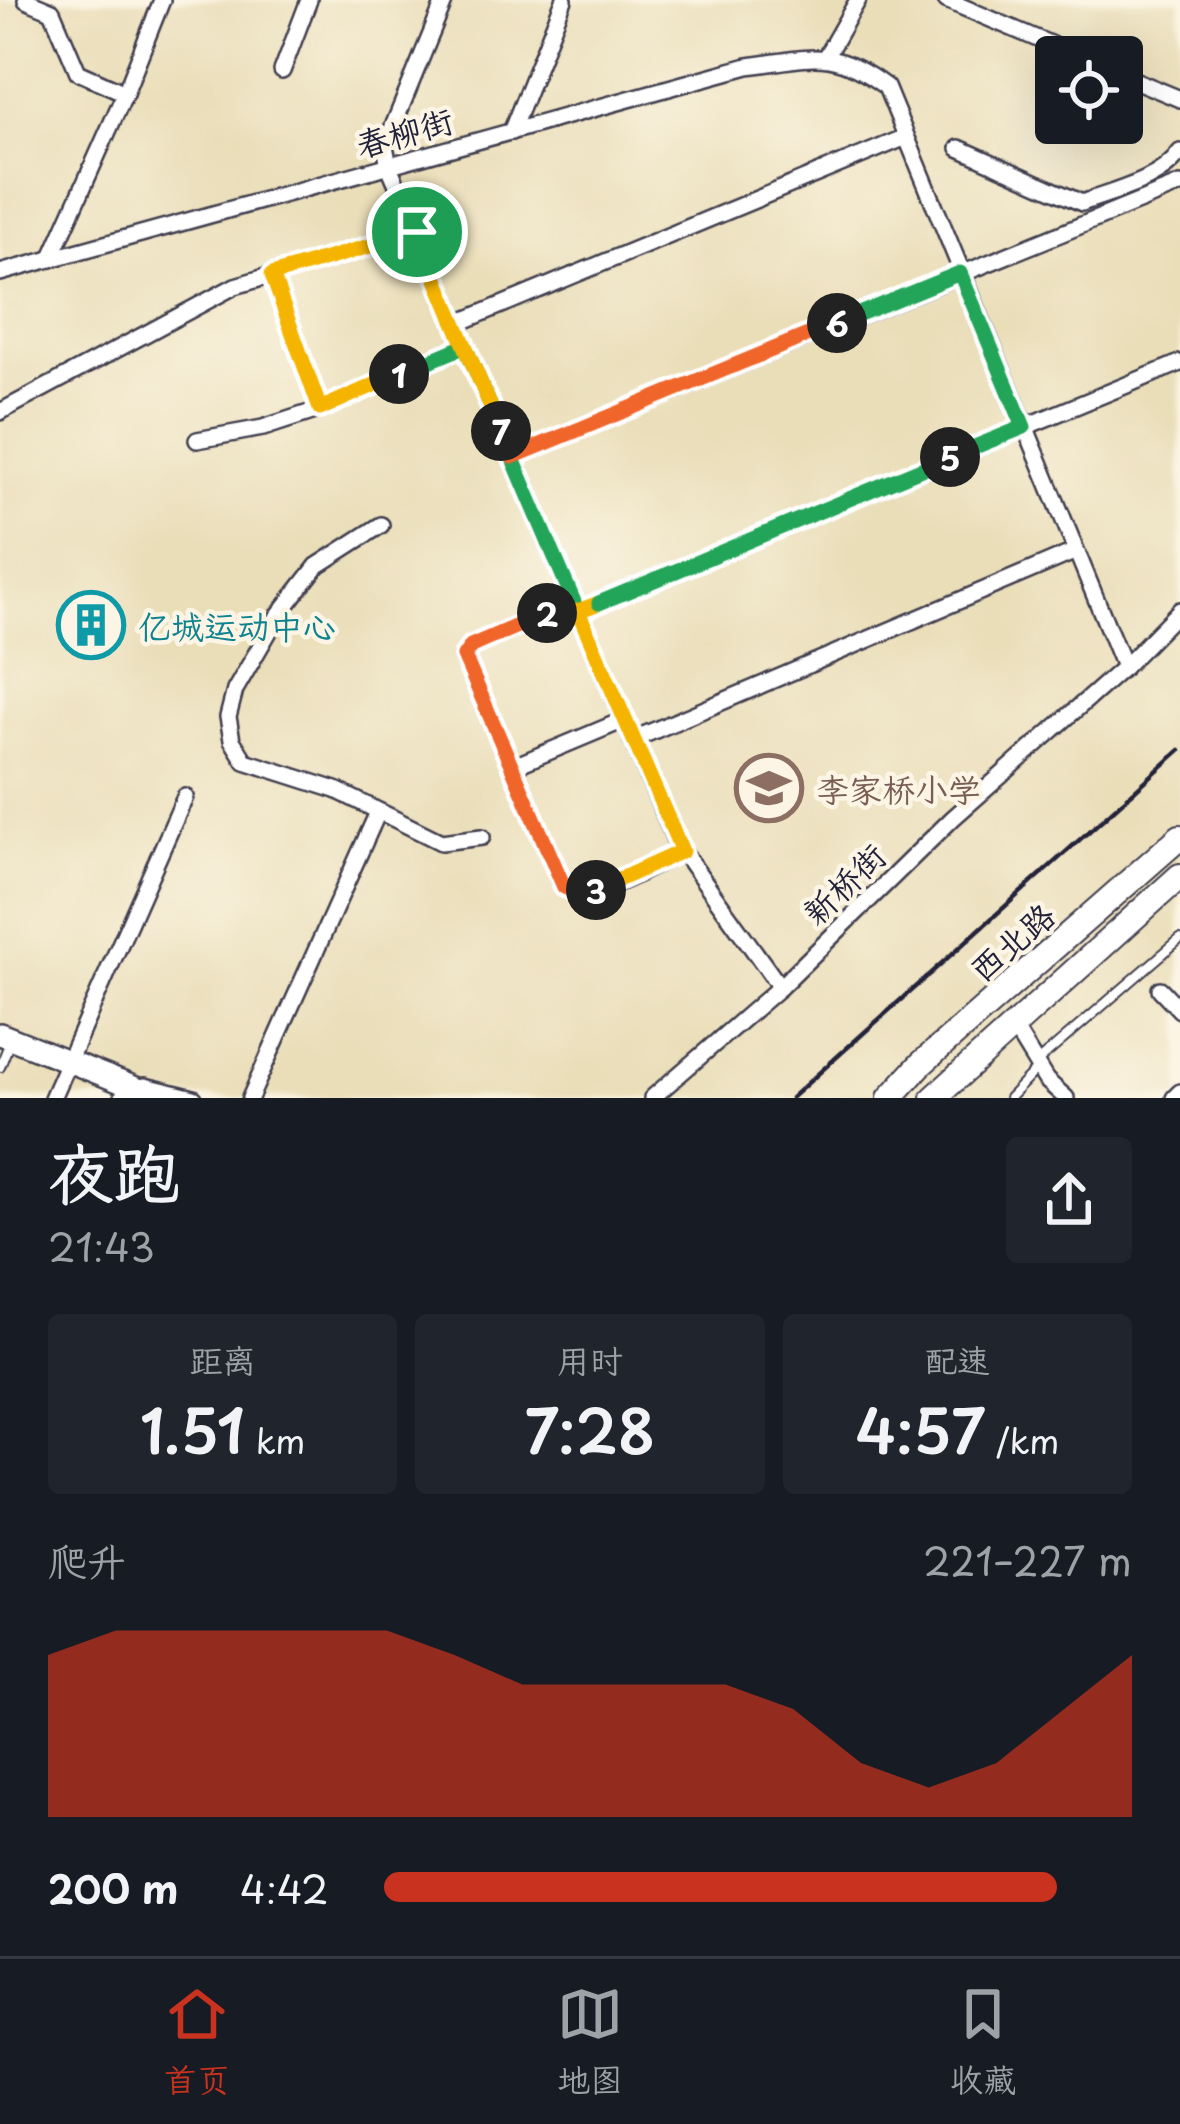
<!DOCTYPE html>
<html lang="zh">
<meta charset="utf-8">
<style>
body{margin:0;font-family:"Playpen Sans","LXGW WenKai TC",sans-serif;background:#20242c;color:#f1f3f6;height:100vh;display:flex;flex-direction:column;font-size:45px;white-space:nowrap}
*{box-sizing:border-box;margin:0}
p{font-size:39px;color:#9ea1a6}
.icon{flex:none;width:66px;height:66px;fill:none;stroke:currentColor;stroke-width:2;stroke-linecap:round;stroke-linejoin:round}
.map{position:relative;height:1098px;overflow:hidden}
.panel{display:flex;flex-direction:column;background:#171b24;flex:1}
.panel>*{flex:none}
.tools{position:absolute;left:1035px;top:36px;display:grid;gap:24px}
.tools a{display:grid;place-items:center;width:108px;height:108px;border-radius:12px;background:#171b24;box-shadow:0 12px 48px #0002;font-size:60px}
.pin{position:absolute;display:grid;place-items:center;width:102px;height:102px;color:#fff;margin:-51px;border:6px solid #fff;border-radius:50%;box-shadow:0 3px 12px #0007}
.km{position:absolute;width:60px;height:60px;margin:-30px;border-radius:50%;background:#222;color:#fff;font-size:33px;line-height:60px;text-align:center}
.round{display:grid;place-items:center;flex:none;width:126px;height:126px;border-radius:12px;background:#20242c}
.headline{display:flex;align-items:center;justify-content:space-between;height:204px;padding:0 48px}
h1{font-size:66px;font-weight:600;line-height:90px}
.figures{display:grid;grid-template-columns:repeat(3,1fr);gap:18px;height:204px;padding:12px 48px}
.figures div{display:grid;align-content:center;border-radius:12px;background:#20242c;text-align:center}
.figures b{font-size:60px;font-weight:600}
.figures small{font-size:33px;font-weight:400}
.figures p{font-size:33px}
.chart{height:336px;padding:24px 48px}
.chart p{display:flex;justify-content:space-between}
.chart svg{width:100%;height:216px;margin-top:12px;fill:#c8321e;opacity:.7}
ul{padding:0 48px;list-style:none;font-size:39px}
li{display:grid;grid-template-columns:192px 144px 1fr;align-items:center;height:90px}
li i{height:30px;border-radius:15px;background:#c8321e}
.menu{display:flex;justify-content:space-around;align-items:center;height:168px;border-top:3px solid #363941;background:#171b24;font-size:33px;color:#9ea1a6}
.menu a{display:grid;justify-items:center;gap:6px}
.menu .current{color:#c8321e}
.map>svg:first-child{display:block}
</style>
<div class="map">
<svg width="1180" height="1098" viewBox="0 0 1180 1098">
<rect width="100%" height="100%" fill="#fcf5e5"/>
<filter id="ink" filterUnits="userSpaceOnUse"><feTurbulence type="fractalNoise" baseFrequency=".00833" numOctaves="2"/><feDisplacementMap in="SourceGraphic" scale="24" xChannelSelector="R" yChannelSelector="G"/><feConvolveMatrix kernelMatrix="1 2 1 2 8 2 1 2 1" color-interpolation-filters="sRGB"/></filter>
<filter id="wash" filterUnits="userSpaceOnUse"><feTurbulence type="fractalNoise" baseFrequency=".004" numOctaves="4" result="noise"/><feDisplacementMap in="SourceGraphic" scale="48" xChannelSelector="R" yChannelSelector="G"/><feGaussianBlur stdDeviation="2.7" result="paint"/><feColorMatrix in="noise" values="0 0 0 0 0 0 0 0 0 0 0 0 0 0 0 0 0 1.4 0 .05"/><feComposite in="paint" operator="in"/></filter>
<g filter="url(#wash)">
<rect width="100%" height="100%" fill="#eadeb9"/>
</g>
<g filter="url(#ink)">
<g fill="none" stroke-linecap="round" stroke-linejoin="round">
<g stroke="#403e4e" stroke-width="12">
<g id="service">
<polyline points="1036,1063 1180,939"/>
<polyline points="0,1067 7,1049"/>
<polyline points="1009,1098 1037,1069"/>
</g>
</g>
<g stroke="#403e4e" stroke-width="20">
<g id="minor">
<polyline points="26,0 52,11 78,72 125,93"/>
<polyline points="445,0 385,146 389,166 676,842 780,987"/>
<polyline points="946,0 1080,57"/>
<polyline points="826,56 858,0"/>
<polyline points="282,71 309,0"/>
<polyline points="1122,75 1180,99"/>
<polyline points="511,132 564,0"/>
<path d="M959 148 1082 203C1113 191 1161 181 1180 152"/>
<polyline points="51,259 125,93 162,0"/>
<path d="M0 273 748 66C811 58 831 46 886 87L1124 667"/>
<polyline points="273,275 320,409"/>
<polyline points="456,324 906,137"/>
<polyline points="0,412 235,286 417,232"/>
<polyline points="197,440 263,428 312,412 465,346"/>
<polyline points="512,457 1180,185"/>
<polyline points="381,525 317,566 278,616 235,690 228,717 232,740 245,761 336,790 441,842 482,837"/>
<path d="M574 602 471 646 464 656 564 887C601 901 649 867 682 851"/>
<polyline points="578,611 1180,363"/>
<polyline points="632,740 1076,551"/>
<polyline points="512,767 624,720"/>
<polyline points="1160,989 1180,1010"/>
<polyline points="1013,1026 1046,1080 1066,1098"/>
<polyline points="145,1086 194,1098"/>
<polyline points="123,1096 126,1098"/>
<polyline points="52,1098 185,797"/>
<polyline points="250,1098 378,812"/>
<polyline points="652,1098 780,987 953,818 1124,667 1180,610"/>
<polyline points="1174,1098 1180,1092"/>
</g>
</g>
<g stroke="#403e4e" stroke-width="26">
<polyline id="secondary" points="0,1034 161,1098"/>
</g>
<g stroke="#403e4e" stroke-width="28">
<g id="trunk">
<polyline points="890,1098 921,1064 1180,837"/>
<polyline points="934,1098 1180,876"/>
</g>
</g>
<use href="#service" stroke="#fff" stroke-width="8"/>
<use href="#minor" stroke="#fff" stroke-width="15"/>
<use href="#secondary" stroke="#fff" stroke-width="21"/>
<use href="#trunk" stroke="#fff" stroke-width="24"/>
<polyline stroke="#22223b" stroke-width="4.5" points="791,1098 1180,750"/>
</g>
</g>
<g fill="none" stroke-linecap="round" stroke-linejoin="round" filter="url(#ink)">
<g stroke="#fff" stroke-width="24">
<polyline id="split-1" points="399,374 320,409 272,275 417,232"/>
</g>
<g stroke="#fff" stroke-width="24">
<polyline id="split-2" points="399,374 465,346 574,602 547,613"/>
</g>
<g stroke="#fff" stroke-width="24">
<polyline id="split-3" points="547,613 471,646 464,656 564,887 577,892 596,890"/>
</g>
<g stroke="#fff" stroke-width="24">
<polyline id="split-4" points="596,890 682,851 578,611 599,603"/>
</g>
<g stroke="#fff" stroke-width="24">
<polyline id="split-5" points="599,603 950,457"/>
</g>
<g stroke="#fff" stroke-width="24">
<polyline id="split-6" points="837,323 960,273 1024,427 950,457"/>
</g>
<g stroke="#fff" stroke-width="24">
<polyline id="split-7" points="501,431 512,457 837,323"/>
</g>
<g stroke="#fff" stroke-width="24">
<polyline id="split-8" points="417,232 501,431"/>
</g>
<use href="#split-1" stroke="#f5b400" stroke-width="15"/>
<use href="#split-2" stroke="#22a559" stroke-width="15"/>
<use href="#split-3" stroke="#f0652b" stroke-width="15"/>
<use href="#split-4" stroke="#f5b400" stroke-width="15"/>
<use href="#split-5" stroke="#22a559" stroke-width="15"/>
<use href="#split-6" stroke="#22a559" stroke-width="15"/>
<use href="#split-7" stroke="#f0652b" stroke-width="15"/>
<use href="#split-8" stroke="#f5b400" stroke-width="15"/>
</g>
<defs>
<g id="building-ring" transform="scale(3.45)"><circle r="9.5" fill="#fcf5e5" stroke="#0f9aa8" stroke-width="1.5"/><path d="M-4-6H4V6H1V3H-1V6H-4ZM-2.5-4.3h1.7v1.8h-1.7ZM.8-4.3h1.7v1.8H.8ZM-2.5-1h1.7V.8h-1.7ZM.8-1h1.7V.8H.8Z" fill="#0f9aa8"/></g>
<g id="school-ring" transform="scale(3.45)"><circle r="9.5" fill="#fcf5e5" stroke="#8d6e63" stroke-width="1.5"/><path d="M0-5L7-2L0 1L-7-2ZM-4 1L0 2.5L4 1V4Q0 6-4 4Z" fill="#8d6e63"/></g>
</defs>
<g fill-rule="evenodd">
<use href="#building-ring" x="91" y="625"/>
<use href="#school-ring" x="769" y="788"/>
</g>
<g text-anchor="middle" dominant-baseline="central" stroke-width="9" stroke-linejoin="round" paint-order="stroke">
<g font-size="33" fill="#22223b" stroke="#fcf5e5">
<text transform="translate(404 131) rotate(-16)">春柳街</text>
<text transform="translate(843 883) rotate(-44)">新桥街</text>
<text transform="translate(1011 941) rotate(-41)">西北路</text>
</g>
<g font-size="33" fill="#0d838f" stroke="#fcf5e5" text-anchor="start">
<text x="138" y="625">亿城运动中心</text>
</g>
<g font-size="33" fill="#785e54" stroke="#fcf5e5" text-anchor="start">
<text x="816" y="788">李家桥小学</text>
</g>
</g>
</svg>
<div class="tools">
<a><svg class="icon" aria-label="locate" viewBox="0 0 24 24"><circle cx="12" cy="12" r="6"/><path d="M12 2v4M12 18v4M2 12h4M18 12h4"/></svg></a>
</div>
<div class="pin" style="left:417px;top:232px;background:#1e9e55"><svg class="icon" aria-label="arrive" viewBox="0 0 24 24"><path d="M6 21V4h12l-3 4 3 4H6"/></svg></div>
<b class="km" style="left:399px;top:374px">1</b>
<b class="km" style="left:547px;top:613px">2</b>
<b class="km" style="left:596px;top:890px">3</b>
<b class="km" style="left:950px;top:457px">5</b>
<b class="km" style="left:837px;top:323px">6</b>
<b class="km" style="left:501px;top:431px">7</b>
</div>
<section class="panel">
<div class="headline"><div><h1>夜跑</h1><p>21:43</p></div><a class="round"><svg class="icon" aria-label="share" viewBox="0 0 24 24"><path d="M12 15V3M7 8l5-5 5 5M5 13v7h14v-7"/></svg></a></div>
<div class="figures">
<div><p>距离</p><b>1.51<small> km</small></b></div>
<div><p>用时</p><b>7:28</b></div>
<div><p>配速</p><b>4:57<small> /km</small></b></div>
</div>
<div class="chart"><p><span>爬升</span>221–227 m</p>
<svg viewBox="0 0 160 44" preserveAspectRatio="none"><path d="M0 44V11L10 6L20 6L30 6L40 6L50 6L60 11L70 17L80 17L90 17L100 17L110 22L120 33L130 38L140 33L150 22L160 11V44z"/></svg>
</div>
<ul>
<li><b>200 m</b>4:42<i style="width:90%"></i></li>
</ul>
</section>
<nav class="menu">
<a class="current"><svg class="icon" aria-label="home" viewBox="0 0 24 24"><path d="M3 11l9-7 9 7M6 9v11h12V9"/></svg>首页</a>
<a><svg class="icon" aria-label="map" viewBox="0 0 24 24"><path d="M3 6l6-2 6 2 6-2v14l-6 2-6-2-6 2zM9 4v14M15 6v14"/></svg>地图</a>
<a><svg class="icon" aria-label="saved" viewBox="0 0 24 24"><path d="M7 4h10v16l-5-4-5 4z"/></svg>收藏</a>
</nav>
